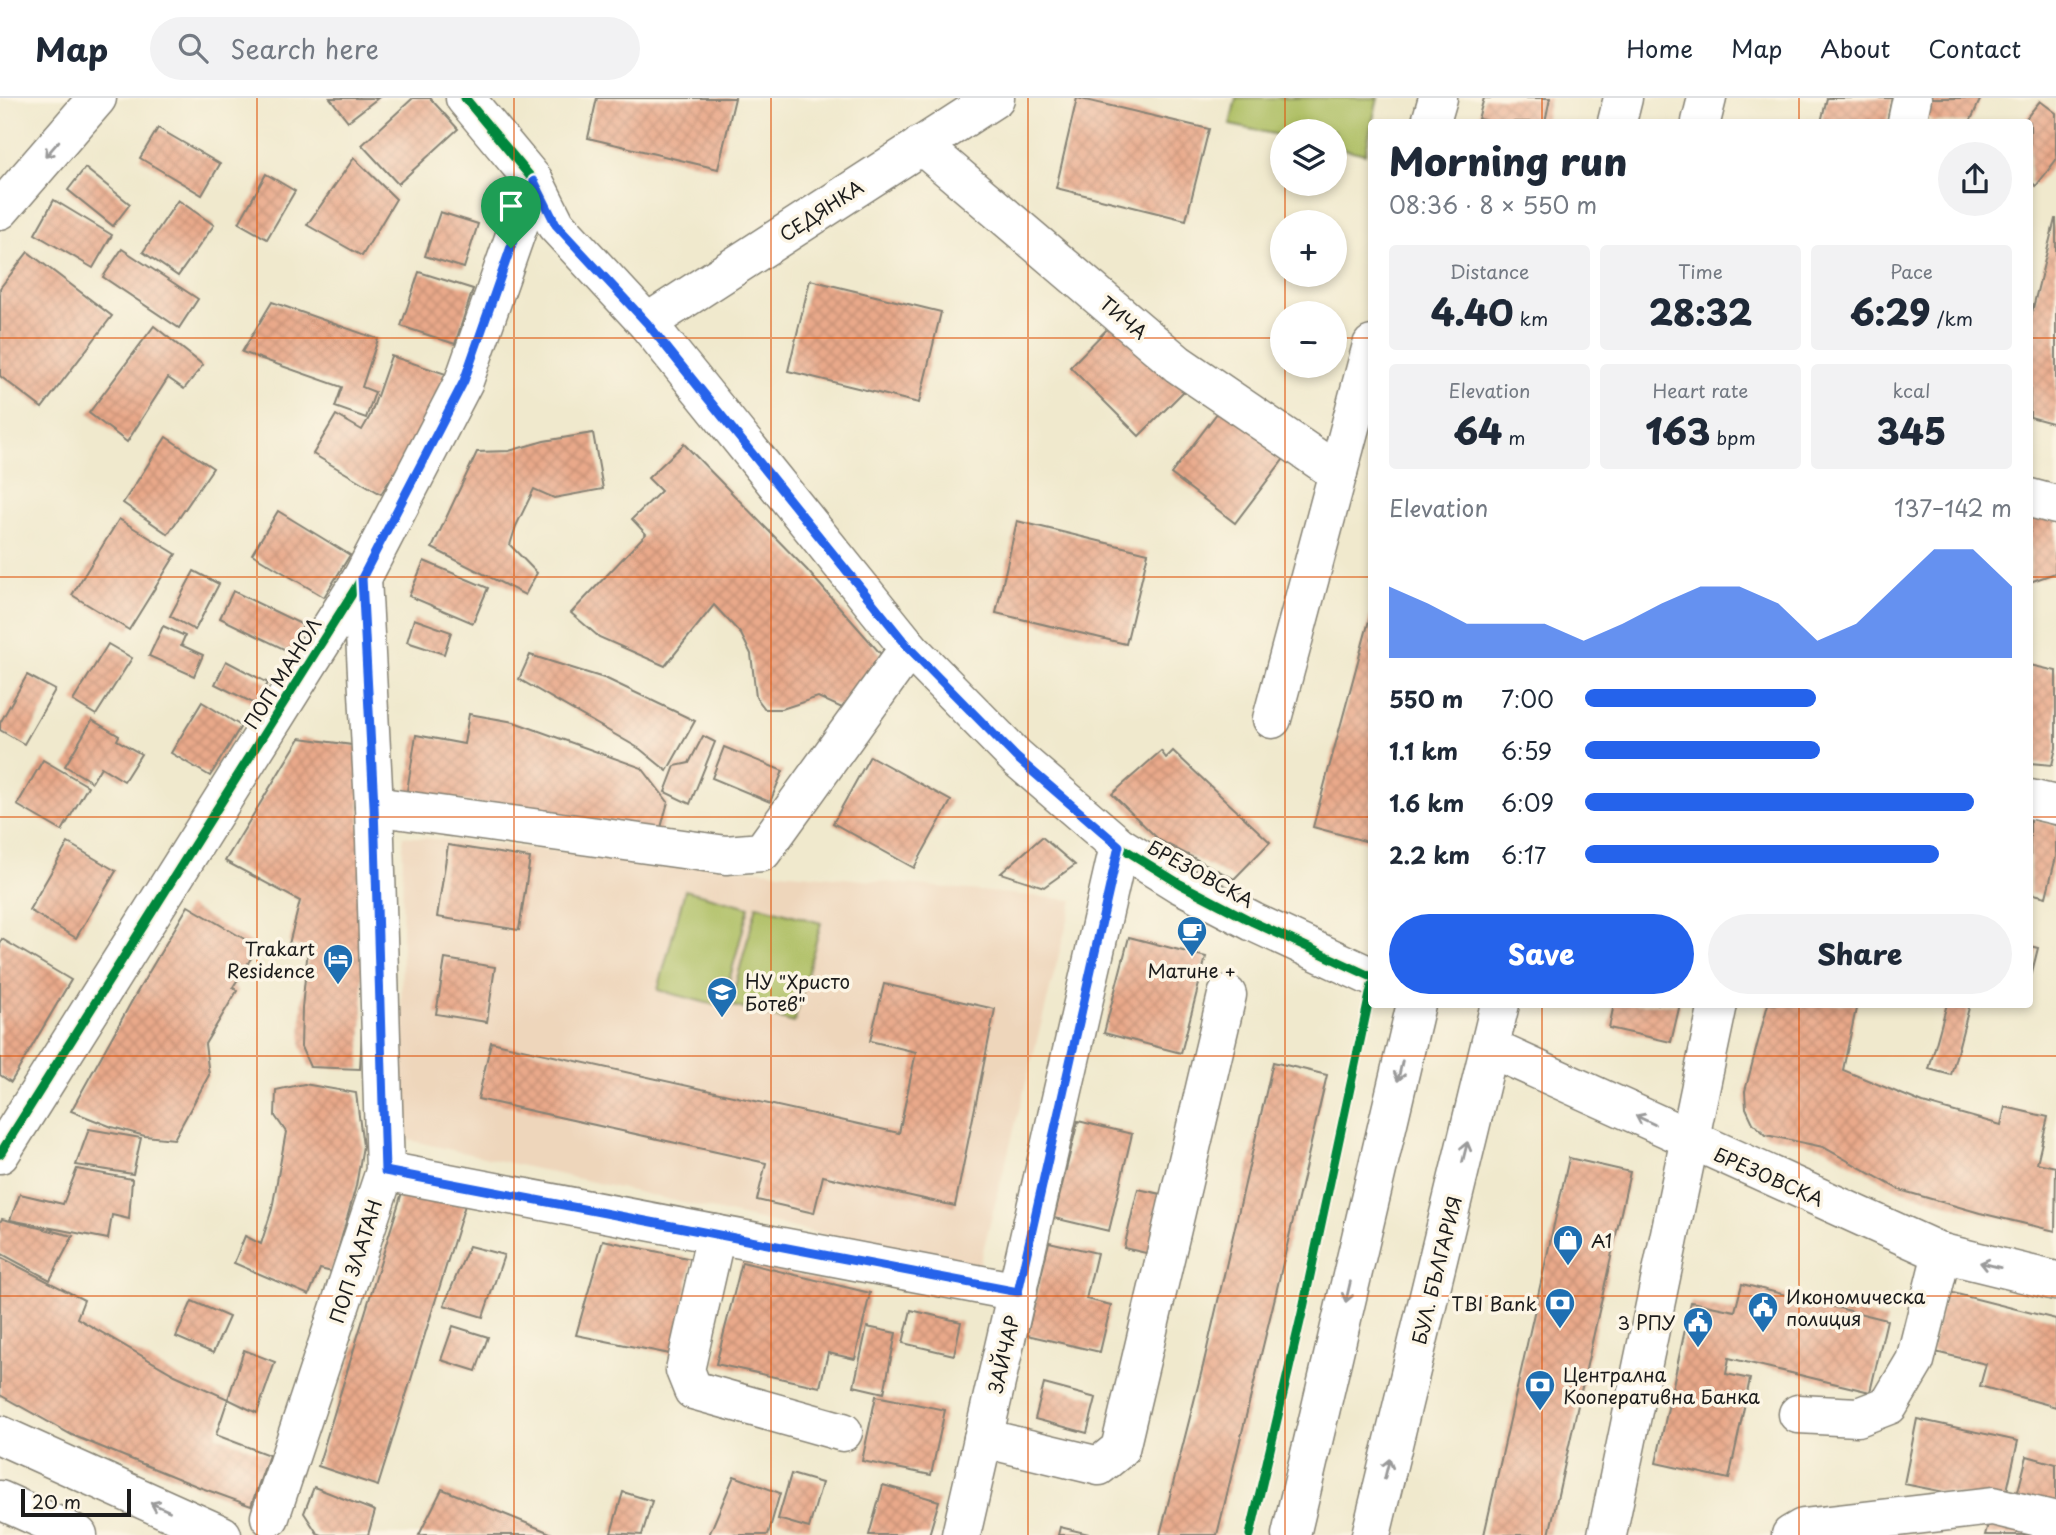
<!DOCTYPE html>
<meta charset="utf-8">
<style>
body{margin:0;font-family:"Playpen Sans",sans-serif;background:#f2f2f3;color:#1f2937;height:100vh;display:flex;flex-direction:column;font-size:26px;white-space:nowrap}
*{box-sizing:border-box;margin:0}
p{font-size:23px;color:#747a83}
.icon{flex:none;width:38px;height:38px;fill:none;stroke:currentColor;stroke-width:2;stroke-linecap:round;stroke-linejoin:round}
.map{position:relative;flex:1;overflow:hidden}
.sheet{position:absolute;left:1368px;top:21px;width:665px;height:889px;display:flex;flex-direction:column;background:#fff;border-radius:7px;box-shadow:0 4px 10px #0003}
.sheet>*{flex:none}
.tools{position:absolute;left:1270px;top:21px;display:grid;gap:14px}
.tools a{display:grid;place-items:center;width:77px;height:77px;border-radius:50%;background:#fff;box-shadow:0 4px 10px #0003;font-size:35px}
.scale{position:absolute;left:21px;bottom:18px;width:110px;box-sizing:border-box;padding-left:7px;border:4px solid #1c1c1c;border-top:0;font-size:19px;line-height:24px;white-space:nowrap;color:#1c1c1c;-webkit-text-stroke:5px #fcf5e5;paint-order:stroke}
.pin{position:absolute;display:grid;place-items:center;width:60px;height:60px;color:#fff;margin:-72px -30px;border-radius:50% 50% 50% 0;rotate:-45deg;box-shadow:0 0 7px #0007}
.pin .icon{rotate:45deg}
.round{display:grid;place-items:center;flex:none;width:74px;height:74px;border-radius:37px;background:#f2f2f3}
.summary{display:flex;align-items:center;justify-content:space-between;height:119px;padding:0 21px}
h1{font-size:38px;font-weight:800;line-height:52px}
.stats{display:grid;grid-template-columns:repeat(3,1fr);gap:10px;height:119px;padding:7px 21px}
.stats div{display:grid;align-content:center;border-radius:7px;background:#f2f2f3;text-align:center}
.stats b{font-size:35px;font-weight:800}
.stats small{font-size:19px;font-weight:400}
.stats p{font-size:19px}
.chart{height:196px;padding:14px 21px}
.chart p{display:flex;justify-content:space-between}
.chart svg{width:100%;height:126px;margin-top:7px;fill:#2563eb;opacity:.7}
.button{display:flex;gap:14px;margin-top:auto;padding:14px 21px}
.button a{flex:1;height:80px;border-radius:42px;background:#2563eb;color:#fff;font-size:28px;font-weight:800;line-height:80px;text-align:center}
.button a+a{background:#f2f2f3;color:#1f2937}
ul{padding:0 21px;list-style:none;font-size:23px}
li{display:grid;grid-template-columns:112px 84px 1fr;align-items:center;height:52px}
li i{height:18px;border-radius:9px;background:#2563eb}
header{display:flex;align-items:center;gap:42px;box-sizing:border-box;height:98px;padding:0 35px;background:#fff;border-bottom:2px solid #e0e1e3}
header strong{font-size:33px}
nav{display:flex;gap:38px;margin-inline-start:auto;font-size:24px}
.search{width:490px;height:63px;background:#f2f2f3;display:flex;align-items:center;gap:18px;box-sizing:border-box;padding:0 24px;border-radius:38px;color:#747a83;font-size:26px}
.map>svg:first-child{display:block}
</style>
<header>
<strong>Map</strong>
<div class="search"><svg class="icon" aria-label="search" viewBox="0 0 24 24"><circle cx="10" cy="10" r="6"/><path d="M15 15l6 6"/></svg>Search here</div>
<nav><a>Home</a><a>Map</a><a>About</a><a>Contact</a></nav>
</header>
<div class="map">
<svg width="2056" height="1437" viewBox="0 0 2056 1437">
<defs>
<pattern id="building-cross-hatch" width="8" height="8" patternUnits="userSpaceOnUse" patternTransform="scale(1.75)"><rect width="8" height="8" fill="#e9a98a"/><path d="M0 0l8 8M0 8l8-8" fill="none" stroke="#c79176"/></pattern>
</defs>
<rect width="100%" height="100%" fill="#fcf5e5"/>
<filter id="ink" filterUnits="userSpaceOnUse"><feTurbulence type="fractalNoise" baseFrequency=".0143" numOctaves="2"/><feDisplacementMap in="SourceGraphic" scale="14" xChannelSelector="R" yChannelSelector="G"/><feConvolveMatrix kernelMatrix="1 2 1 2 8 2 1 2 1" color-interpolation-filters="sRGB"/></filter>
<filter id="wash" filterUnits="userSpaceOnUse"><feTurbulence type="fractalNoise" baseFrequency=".00686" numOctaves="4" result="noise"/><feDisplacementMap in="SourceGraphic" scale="28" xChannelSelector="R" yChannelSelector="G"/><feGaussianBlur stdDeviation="1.57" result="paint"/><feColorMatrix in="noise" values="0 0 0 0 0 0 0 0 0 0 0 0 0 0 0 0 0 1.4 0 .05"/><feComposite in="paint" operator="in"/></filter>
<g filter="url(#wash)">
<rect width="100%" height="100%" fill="#f0e9cd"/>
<polygon fill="#eed6bb" points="403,738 1073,802 978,1172 400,1040"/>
<g fill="#acbd60" stroke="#646c3e" stroke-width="2">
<polygon points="1236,0 1378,0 1365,56 1335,49 1335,33 1283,33 1283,38 1230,27"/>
<polygon points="685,792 749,809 722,909 658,892"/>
<polygon points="757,807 821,825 794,925 730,907"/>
</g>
<g id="blocks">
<g fill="url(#building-cross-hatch)">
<polygon points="330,0 378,0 348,23"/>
<polygon points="413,0 430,0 458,31 398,86 362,47"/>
<polygon points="597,0 735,0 718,71 588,40"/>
<polygon points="1077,0 1209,31 1186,122 1056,90"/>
<polygon points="1484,0 1550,0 1545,24 1493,24 1478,21"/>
<polygon points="1827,0 1892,0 1887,24 1821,24"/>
<polygon points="1922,0 1981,0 1970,24 1931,24 1932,22 1915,14"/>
<polygon points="2040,3 2056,15 2056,62 2036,88 2030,83 2030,24 2023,24"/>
<polygon points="158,30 220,66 202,97 140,60"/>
<polygon points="354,60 396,101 362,158 307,127"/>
<polygon points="85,70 130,106 113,128 68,92"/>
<polygon points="266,76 295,93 267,141 239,125"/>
<polygon points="54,102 112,137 93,170 35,136"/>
<polygon points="178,102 214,127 178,178 143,154"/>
<polygon points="440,114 478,126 464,170 425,158"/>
<polygon points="2055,121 2056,121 2056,326 2030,319 2030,222"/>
<polygon points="122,151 198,201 179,230 103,179"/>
<polygon points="28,154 112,218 42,310 0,278 0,190"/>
<polygon points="419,174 473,191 455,246 401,228"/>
<polygon points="810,182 941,214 919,305 788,273"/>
<polygon points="272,204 378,241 362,289 375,294 366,320 335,309 342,289 242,254"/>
<polygon points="1117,221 1186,291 1139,338 1070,269"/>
<polygon points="154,228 203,267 184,291 168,280 127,344 89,315"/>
<polygon points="391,258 446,276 422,331 381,396 313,356 336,317 362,332 370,318"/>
<polygon points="1224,306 1289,354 1235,425 1171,376"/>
<polygon points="593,335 603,391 554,400 534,391 516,428 510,447 537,475 525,497 432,450 477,354 509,353 544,343"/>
<polygon points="166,339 213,370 168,436 123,405"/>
<polygon points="684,346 807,472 887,563 853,615 818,599 782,611 765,611 756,599 751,556 741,536 714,507 665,568 599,539 571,515 646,436 632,421 661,393 648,380"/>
<polygon points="2030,412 2056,418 2055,475 2030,484"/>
<polygon points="278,413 350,457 324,499 252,456"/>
<polygon points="119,421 176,456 129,532 72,497"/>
<polygon points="1017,423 1148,455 1126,546 996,515"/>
<polygon points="424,463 488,490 473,525 409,498"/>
<polygon points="194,473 219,486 195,532 170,518"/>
<polygon points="233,493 303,527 290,554 220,520"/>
<polygon points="1371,515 1372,515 1372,745 1313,729"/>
<polygon points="414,521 451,534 444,556 407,544"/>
<polygon points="163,528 185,538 181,547 203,557 194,578 149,558"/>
<polygon points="108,546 132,560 96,617 73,603"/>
<polygon points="530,557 607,581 695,623 667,673 640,651 519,581"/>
<polygon points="226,563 268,585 257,607 215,586"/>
<polygon points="2030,567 2056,573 2056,650 2052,667 2030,665"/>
<polygon points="27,577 55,592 24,646 0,632 0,625"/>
<polygon points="202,604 241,628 210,678 171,655"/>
<polygon points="469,616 514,624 642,670 668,704 659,737 407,693 416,637 464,646"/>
<polygon points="92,622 119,638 117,642 141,656 124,683 101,669 92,684 65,668"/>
<polygon points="703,638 715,644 690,706 665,694 675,668 689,665"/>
<polygon points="300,640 359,648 363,914 360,971 310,969 301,949 302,910 308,851 289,846 300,803 225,763"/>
<polygon points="724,649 783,673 770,704 712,680"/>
<polygon points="1161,653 1166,660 1173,653 1270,744 1234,781 1159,742 1112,696"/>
<polygon points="870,658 951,703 914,770 833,725"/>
<polygon points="43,662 88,688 62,733 17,707"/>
<polygon points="2030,720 2056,727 2056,759 2046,799 2030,795"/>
<polygon points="1042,739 1075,767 1044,789 1001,775"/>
<polygon points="68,745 116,773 76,840 29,812"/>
<polygon points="448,747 530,760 519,832 437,819"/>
<polygon points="188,808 258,849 233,889 237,893 205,946 209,977 174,1041 145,1038 112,1029 71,1013 133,901"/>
<polygon points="1129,839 1206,859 1181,955 1104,935"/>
<polygon points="2,841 71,882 11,984 0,977 0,845"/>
<polygon points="2030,848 2038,850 2031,878 2030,878"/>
<polygon points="445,861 495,869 487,924 436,916"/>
<polygon points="884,886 995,911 955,1108 823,1078 814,1115 757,1102 766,1065 478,1001 491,944 899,1035 916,954 870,943"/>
<polygon points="1614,906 1680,906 1671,944 1609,930"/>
<polygon points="1768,906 1857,906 1843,972 1923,1005 2001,1027 2005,1009 2048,1019 2037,1065 2056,1069 2055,1133 1980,1115 1900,1092 1823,1049 1766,1037 1753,1025 1746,1010 1745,993"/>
<polygon points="1947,906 1970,906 1951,977 1929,971"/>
<polygon points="1273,964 1327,977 1275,1199 1217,1437 1160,1437 1203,1268"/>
<polygon points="304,986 356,995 363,1048 356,1088 332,1174 320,1171 309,1197 234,1165 245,1138 261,1146 272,1111 286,1034 275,1018 276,992"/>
<polygon points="1078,1023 1132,1036 1109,1133 1054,1120"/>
<polygon points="89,1031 141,1040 133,1076 76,1067"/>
<polygon points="1569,1060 1630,1074 1549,1437 1484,1437"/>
<polygon points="77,1071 132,1081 129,1121 112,1117 108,1141 10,1122 20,1096 63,1106"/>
<polygon points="404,1088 465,1107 378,1388 318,1368"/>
<polygon points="1138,1091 1170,1098 1155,1157 1124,1150"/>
<polygon points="2,1121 73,1138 50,1182 0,1155 0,1124"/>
<polygon points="603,1142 692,1161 675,1257 576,1237"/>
<polygon points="1049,1144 1097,1155 1086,1201 1111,1207 1100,1254 1027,1237"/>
<polygon points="469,1148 504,1157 483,1219 444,1207"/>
<polygon points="0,1159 84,1202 77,1220 175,1277 228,1301 216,1337 269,1357 251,1408 199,1389 72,1337 0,1297"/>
<polygon points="742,1164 870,1195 855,1261 828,1255 820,1289 716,1266"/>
<polygon points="1742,1186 1887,1222 1870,1294 1729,1260 1726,1276 1750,1281 1729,1381 1656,1365 1691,1204 1735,1213"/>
<polygon points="1945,1193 2056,1221 2056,1309 1980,1288 1986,1266 1931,1253"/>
<polygon points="192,1203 229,1219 213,1255 176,1239"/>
<polygon points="911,1212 961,1224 954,1257 903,1245"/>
<polygon points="453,1228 488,1239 476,1273 441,1262"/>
<polygon points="867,1229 896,1235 884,1295 854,1288"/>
<polygon points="244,1252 275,1264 257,1315 228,1301"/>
<polygon points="1044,1286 1096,1300 1087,1335 1035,1321"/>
<polygon points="876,1298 945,1312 931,1377 862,1363"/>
<polygon points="1917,1321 2018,1343 2004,1406 1904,1386"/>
<polygon points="2027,1358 2056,1366 2056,1416 2015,1405"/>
<polygon points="791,1376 822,1385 809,1430 778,1421"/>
<polygon points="734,1378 780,1395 768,1437 709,1437"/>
<polygon points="883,1387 939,1403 929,1437 869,1437"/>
<polygon points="314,1389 375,1413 368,1437 322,1437 317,1435 304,1415"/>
<polygon points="442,1391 514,1420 555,1437 419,1437"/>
<polygon points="623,1394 652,1403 642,1437 611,1435"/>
<polygon points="1989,1423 2034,1437 1985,1437"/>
<polygon points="1060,1429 1089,1436 1089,1437 1058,1437"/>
</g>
</g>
</g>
<g filter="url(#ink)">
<use href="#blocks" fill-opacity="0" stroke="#868274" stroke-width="2"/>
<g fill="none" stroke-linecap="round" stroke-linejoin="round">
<g stroke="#868274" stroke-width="41">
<g id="minor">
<polyline points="465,0 534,83 556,127 647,225 909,550 1016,659 1119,748 1180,786 1253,824 1372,879"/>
<polyline points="1431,24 1438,0"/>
<polyline points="1907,24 1912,0"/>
<polyline points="921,47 1178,266 1338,375"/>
<polyline points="0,112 97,0"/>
<polyline points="647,225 995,0"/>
<polyline points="2030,400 2056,407"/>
<polyline points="1272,621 1372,247"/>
<polyline points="2030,701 2056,707"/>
<polyline points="374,708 726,757 762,754 909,550"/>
<polyline points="1490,950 1942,1155 2056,1183"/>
<polyline points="0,1056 362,480 464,283 534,83"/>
<polyline points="385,1073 1018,1194"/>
<polyline points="716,1136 685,1272 693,1292 843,1334"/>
<polyline points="1798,1316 1858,1319 1889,1307 1915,1263 1942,1155"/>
<polyline points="983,1340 1099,1368 1120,1351 1227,897"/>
<polyline points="270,1419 385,1073 374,708 362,480"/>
<polyline points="961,1437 1119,748"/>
<polyline points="1607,1437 1718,906"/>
<polyline points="1791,1437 1803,1430 1993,1408 2056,1423"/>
</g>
</g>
<g stroke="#868274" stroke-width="41">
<g id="major">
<polyline points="1617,24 1623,0"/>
<polyline points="1701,24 1707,0"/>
<polyline points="0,1337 222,1437"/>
<polyline points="0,1402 78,1437"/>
<polyline points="1291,1437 1416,906"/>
<polyline points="1371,1437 1500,906"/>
</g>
</g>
<use href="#minor" stroke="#fff" stroke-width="38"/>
<use href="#major" stroke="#fff" stroke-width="38"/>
<g stroke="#fcf5e5" stroke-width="13">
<g id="cycleway">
<polyline points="465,0 534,83 556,127 647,225 909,550 1016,659 1119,748 1180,786 1253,824 1372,879"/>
<polyline points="0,1056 362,480 464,283 534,83"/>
<polyline points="1250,1437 1302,1215 1372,887"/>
</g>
</g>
<use href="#cycleway" stroke="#00873e" stroke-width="9"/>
</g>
<defs><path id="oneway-shaft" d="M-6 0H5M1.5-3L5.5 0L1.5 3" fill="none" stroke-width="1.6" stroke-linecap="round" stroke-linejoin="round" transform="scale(1.75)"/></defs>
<g stroke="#999">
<use href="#oneway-shaft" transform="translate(52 51) rotate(131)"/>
<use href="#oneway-shaft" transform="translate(1400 973) rotate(103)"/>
<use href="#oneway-shaft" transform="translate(1645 1022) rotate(-155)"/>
<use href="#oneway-shaft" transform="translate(1465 1054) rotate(-76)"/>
<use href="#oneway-shaft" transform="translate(1990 1167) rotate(-166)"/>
<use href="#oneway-shaft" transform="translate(1348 1194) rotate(103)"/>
<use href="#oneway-shaft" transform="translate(1387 1371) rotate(-76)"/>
<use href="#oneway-shaft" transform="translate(160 1409) rotate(-156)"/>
</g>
</g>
<g fill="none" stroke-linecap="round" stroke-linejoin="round" filter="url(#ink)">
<g stroke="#fff" stroke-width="14">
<polygon id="route" points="534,83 556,127 647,225 909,550 1016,659 1119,748 1018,1194 385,1073 374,708 362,480 464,283"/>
</g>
<use href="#route" stroke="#2563eb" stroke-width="9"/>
</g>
<path fill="none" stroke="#de560d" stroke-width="2" stroke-opacity="0.55" d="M257 0V1437M514 0V1437M771 0V1437M1028 0V1437M1285 0V33M1542 0V24M1799 0V24M1285 86V124M1285 177V215M0 240H1283M1335 240H1372M2030 240H2056M1285 268V1437M0 479H1372M2030 479H2056M0 719H1372M2030 719H2056M1542 906V1437M1799 906V1437M0 958H2056M0 1198H2056"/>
<defs>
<g id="cafe-pin" transform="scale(1.575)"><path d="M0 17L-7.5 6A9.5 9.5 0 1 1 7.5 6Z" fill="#1f6fb2" stroke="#fcf5e5"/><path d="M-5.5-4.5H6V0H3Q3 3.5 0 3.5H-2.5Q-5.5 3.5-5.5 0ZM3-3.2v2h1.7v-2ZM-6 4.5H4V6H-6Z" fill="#fff"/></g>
<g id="hotel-pin" transform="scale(1.575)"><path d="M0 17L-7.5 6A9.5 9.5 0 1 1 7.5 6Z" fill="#1f6fb2" stroke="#fcf5e5"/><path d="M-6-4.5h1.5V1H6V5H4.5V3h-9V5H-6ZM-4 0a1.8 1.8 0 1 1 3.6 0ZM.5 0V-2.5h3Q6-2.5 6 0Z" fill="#fff"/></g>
<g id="school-pin" transform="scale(1.575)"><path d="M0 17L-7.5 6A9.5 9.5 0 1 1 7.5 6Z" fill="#1f6fb2" stroke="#fcf5e5"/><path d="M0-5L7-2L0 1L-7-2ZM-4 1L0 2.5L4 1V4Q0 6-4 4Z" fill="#fff"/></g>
<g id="shop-pin" transform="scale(1.575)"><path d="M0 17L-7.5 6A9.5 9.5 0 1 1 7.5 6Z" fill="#1f6fb2" stroke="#fcf5e5"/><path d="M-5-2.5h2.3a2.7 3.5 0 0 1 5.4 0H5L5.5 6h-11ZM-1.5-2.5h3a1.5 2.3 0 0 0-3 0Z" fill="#fff"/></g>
<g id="bank-pin" transform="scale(1.575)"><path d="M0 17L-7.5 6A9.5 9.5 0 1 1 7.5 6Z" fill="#1f6fb2" stroke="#fcf5e5"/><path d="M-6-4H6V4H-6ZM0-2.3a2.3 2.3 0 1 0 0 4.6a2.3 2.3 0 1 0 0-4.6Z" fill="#fff"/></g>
<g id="civic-pin" transform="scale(1.575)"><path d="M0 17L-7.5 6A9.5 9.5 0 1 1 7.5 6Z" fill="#1f6fb2" stroke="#fcf5e5"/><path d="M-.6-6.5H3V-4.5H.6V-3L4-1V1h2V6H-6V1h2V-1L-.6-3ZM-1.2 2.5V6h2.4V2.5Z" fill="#fff"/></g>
</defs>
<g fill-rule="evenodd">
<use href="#cafe-pin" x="1192" y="833"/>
<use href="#hotel-pin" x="338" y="861"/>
<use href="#school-pin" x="722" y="894"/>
<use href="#shop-pin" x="1568" y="1142"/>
<use href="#bank-pin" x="1560" y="1205"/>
<use href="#civic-pin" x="1763" y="1209"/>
<use href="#civic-pin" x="1698" y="1224"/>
<use href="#bank-pin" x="1540" y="1287"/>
</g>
<g text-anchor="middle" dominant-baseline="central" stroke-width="7" stroke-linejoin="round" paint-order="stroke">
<g font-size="19" fill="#1c1c1c" stroke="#fcf5e5">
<text transform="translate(821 112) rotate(-33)">СЕДЯНКА</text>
<text transform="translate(1124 219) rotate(40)">ТИЧА</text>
<text transform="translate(282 575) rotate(-58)">ПОП МАНОЛ</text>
<text transform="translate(1201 775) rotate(29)">БРЕЗОВСКА</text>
<text transform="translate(1769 1078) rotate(24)">БРЕЗОВСКА</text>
<text transform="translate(355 1163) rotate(-72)">ПОП ЗЛАТАН</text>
<text transform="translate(1436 1172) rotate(-76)">БУЛ. БЪЛГАРИЯ</text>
<text transform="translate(1003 1256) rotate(-77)">ЗАЙЧАР</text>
</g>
<g font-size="19" fill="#1c1c1c" stroke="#fcf5e5" text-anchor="start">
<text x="315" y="850" text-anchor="end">Trakart<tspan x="315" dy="22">Residence</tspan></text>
<text x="1192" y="872" text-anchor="middle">Матине +</text>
<text x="745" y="883">НУ "Христо<tspan x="745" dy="22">Ботев"</tspan></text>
<text x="1591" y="1142">A1</text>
<text x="1786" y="1198">Икономическа<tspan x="1786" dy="22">полиция</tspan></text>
<text x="1537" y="1205" text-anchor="end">TBI Bank</text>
<text x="1675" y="1224" text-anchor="end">3 РПУ</text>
<text x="1563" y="1276">Централна<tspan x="1563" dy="22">Кооперативна Банка</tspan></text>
</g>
</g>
</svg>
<div class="tools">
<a><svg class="icon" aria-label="layers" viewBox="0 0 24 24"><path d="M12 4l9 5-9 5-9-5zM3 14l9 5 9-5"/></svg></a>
<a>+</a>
<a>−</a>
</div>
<div class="scale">20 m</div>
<div class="pin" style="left:511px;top:150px;background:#1e9e55"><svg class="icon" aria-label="arrive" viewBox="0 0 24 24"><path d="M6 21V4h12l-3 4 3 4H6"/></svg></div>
<section class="sheet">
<div class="summary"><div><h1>Morning run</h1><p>08:36 · 8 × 550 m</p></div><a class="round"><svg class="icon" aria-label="share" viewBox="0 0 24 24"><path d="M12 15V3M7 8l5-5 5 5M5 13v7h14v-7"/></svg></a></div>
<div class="stats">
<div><p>Distance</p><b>4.40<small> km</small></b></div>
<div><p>Time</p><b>28:32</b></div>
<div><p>Pace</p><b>6:29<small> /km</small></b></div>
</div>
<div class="stats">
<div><p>Elevation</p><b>64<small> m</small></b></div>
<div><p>Heart rate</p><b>163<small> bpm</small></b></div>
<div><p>kcal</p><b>345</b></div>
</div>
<div class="chart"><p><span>Elevation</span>137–142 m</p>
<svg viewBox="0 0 160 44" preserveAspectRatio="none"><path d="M0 44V19L10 25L20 32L30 32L40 32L50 38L60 32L70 25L80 19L90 19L100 25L110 38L120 32L130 19L140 6L150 6L160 19V44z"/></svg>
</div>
<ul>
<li><b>550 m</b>7:00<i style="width:54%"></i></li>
<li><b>1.1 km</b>6:59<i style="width:55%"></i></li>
<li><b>1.6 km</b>6:09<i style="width:91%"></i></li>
<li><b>2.2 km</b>6:17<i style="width:83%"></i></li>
</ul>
<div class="button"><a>Save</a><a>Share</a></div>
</section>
</div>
